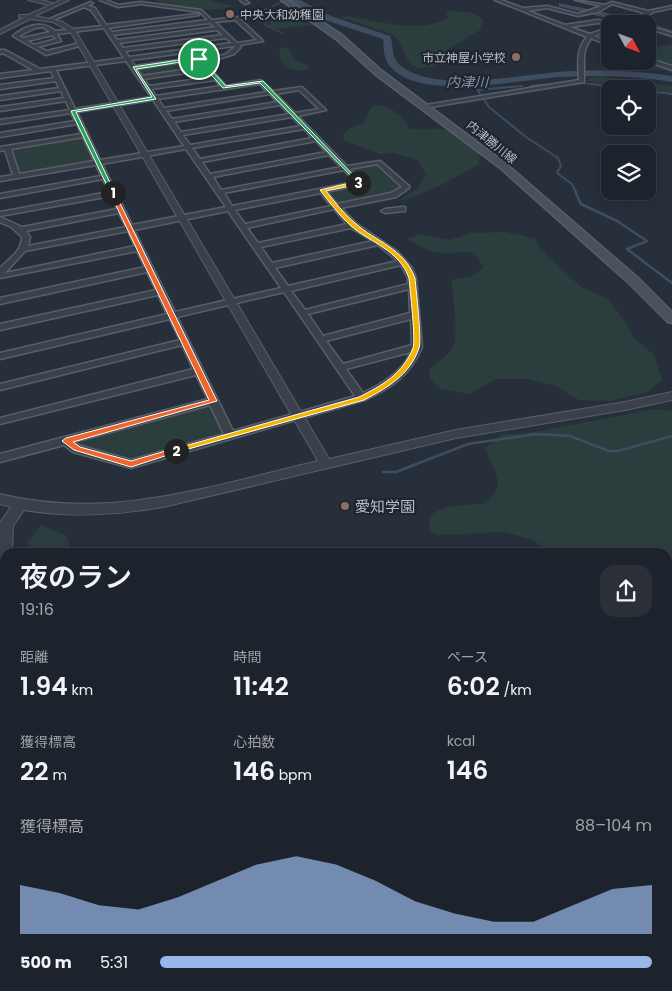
<!DOCTYPE html>
<html lang="ja">
<meta charset="utf-8">
<style>
body{margin:0;font-family:Poppins,"Noto Sans JP",sans-serif;background:#2a2f38;color:#f1f3f6;height:100vh;display:flex;flex-direction:column;font-size:19px;white-space:nowrap}
*{box-sizing:border-box;margin:0}
p{font-size:16px;color:#a0a4a9}
.icon{flex:none;width:28px;height:28px;fill:none;stroke:currentColor;stroke-width:2;stroke-linecap:round;stroke-linejoin:round}
.map{position:relative;flex:1;overflow:hidden}
.side{position:absolute;left:0px;top:548px;width:672px;height:444px;display:flex;flex-direction:column;background:#1d232c;border-radius:15px 15px 0 0;box-shadow:0 2px 12px #0003,0 0 0 1px #3b4048}
.side>*{flex:none}
.needle{width:32px;rotate:131deg}
.buttons{position:absolute;left:601px;top:15px;display:grid;gap:10px}
.buttons a{display:grid;place-items:center;width:55px;height:55px;border-radius:10px;background:#1d232c;box-shadow:0 2px 12px #0003,0 0 0 1px #3b4048;font-size:25px}
.pin{position:absolute;display:grid;place-items:center;width:42px;height:42px;color:#fff;margin:-21px;border:2px solid #fff;border-radius:50%;box-shadow:0 1px 5px #0007}
.km{position:absolute;width:25px;height:25px;margin:-12px;border-radius:50%;background:#222;color:#fff;font-size:14px;line-height:25px;text-align:center}
.round{display:grid;place-items:center;flex:none;width:52px;height:52px;border-radius:15px;background:#2a2f38}
.headline{display:flex;align-items:center;justify-content:space-between;height:85px;padding:0 20px}
h1{font-size:28px;font-weight:600;line-height:38px}
.stats{display:grid;grid-template-columns:repeat(3,1fr);gap:8px;height:85px;padding:5px 20px}
.stats div{display:grid;align-content:center}
.stats b{font-size:25px;font-weight:600}
.stats small{font-size:14px;font-weight:400}
.stats p{font-size:14px}
.chart{height:140px;padding:10px 20px}
.chart p{display:flex;justify-content:space-between}
.chart svg{width:100%;height:90px;margin-top:5px;fill:#98b6ea;opacity:.7}
ul{padding:0 20px;list-style:none;font-size:16px}
li{display:grid;grid-template-columns:80px 60px 1fr;align-items:center;height:38px}
li i{height:12px;border-radius:6px;background:#98b6ea}
.map>svg:first-child{display:block}
</style>
<div class="map">
<svg width="672" height="991" viewBox="0 0 672 991">
<rect width="100%" height="100%" fill="#272f3b"/>
<g fill="#2c3d3e">
<path d="M155 0H209L232 6C215 13 171 9 155 0Z"/>
<path d="M448 11C460 11 475 11 483 20L480 30 447 50 456 60 453 63C443 64 431 68 421 68 403 68 407 43 391 34L340 17C346 15 356 18 363 19 392 24 421 32 449 18L446 14Z"/>
<path d="M276 20C288 23 306 18 316 25L276 29 267 26 271 21Z"/>
<polygon points="672,44 672,71 619,66 610,63 611,61 648,61 648,48"/>
<path d="M281 47 289 49 295 60 310 67C304 73 294 70 286 67L281 61 279 49Z"/>
<polygon points="195,60 204,67 144,76 137,69"/>
<polygon points="599,76 672,86 672,93 586,81 590,78"/>
<path d="M379 105C389 106 406 118 409 128 420 131 430 128 441 129 455 130 468 142 479 150V164C467 172 411 202 399 200L417 189 426 174 418 160 393 153 380 154 346 141 342 136 350 128 364 123 372 106Z"/>
<polygon points="81,137 83,138 94,160 92,162 18,173 10,149 12,148"/>
<polygon points="378,164 402,186 401,188 392,194 339,204 329,193 366,184 352,169"/>
<path d="M506 232 536 239 539 248 581 287 608 299 627 324 634 338 654 355 662 380 648 392 610 401 579 400 555 386 529 379H496L470 394 441 389 430 379 429 369C437 362 451 354 454 344 458 332 453 293 451 280L472 276 483 268C474 246 463 253 444 253 432 253 417 245 407 239L419 234 450 240 471 233Z"/>
<polygon points="206,406 211,407 223,431 220,435 133,459 127,459 81,446 82,440"/>
<path d="M656 409 672 411V835L668 831V552H547L531 539 504 532 437 535 431 532C430 526 428 521 431 516 438 505 472 504 484 504 508 484 495 473 485 448L501 435 533 432Z"/>
<polygon points="41,525 67,536 72,552 32,552 27,543"/>
<polygon points="0,609 5,614 5,650 0,665"/>
<path d="M0 882C6 909 10 942 0 968Z"/>
</g>
<g fill="none" stroke-linecap="round" stroke-linejoin="round">
<g stroke="#3f4d61" stroke-width="1">
<polyline points="282,2 259,12 266,22 265,25 282,33"/>
<polyline points="573,83 612,85"/>
<polyline points="539,85 562,83"/>
</g>
<g stroke="#3f4d61" stroke-width="2">
<polyline points="591,84 635,89"/>
<polyline points="469,85 476,88 489,107 526,137 558,158 561,166 557,173 572,184 576,192"/>
<polyline points="531,86 552,84"/>
<polyline points="477,90 522,86"/>
<polyline points="648,91 672,94"/>
</g>
<g stroke="#3f4d61" stroke-width="2.5">
<polyline points="575,191 581,204 617,221 647,241 627,249 672,283"/>
<polyline points="383,472 396,472 468,444 536,434 570,436 609,451 618,451 672,436"/>
</g>
<g fill="#3f4d61" fill-rule="evenodd">
<path d="M290 0H300L331 16 390 36C394 45 391 57 399 64 433 96 529 72 574 71 607 69 639 71 672 76V82C636 76 599 75 562 77 520 79 418 103 389 65 383 57 384 48 383 39L325 20Z"/>
<polygon points="559,3 622,16 644,24 631,24 562,7 559,7"/>
<polygon points="648,22 672,31 672,37 648,27 648,24 645,24"/>
</g>
<g stroke="#595f69" stroke-width="3">
<g id="minor">
<path d="M100 0H106L118 5 141 2 201 10 212 20 238 17 263 41 239 45 241 47 234 54 206 63 226 86 261 80 273 91 302 87 326 110 298 116 347 166 380 161 409 186V188L396 197 341 208 357 224 398 252 412 268 416 278 422 347C410 376 391 388 365 400L131 468 73 452 64 445 0 462V454L208 399 196 375 0 424V418L193 369 182 345 0 390V384L180 340 170 319 0 359V353L167 314 158 295 0 330V324L156 290 147 272 0 304V298L145 267 137 251 0 278V268C9 259 22 251 22 237L11 227 0 222V217L22 227 117 209 111 196 0 216V212L109 192 103 179 0 198V194L101 176 96 165 0 181V177L13 175 5 150 0 151V147L81 134 77 124 0 137V133L75 121 71 113 0 124V120L70 110 66 101 0 111V107L64 98 61 91 0 100V96L59 88 56 81 0 89V85L54 78 51 71 0 78V74L33 70 3 53 0 54V50H5L40 69 124 58 104 28 57 34 61 41 38 47 47 51 80 43 83 45 46 55 13 36C25 26 42 19 55 31L102 26 91 10 84 7 51 21 47 20 91 2 93 3 88 6 95 8 106 25 197 14 199 15 108 28 112 32 208 20 200 12 141 4 118 7ZM235 20 257 40 237 43 215 22ZM210 23 215 27 117 40 113 35ZM43 27 50 32 23 38 19 36 35 28ZM217 30 223 35 123 48 119 43ZM53 35 56 39 34 45 27 41ZM226 38 232 43 129 57 125 51ZM234 46 235 47 226 54 201 62 203 67 142 76 137 69 202 59 199 57 135 66 131 60ZM126 61 151 97 75 109 56 70ZM206 70 212 77 149 86 144 79ZM215 80 221 86 156 96 151 89ZM260 84 267 92 164 108 158 99ZM299 90 319 109 295 113 276 94ZM270 94 277 102 172 119 166 111ZM153 100 184 146 100 160 77 112ZM280 105 289 114 181 132 174 122ZM292 117 301 126 190 145 183 135ZM304 129 312 138 200 159 192 148ZM83 137 94 161 19 174 11 149ZM316 141 326 152 210 174 202 162ZM186 149 226 207 132 225 102 164ZM329 155 341 167 221 190 213 177ZM377 164 402 187 391 193 337 204 327 192 362 184V182L350 169ZM344 170 355 182 232 206 224 193ZM321 193 331 206 245 224 235 210ZM334 209 347 224 258 243 247 228ZM228 211 281 288 175 312 134 230ZM119 213 126 227 28 246 30 237 26 231ZM351 228 373 241 272 263 261 247ZM128 231 135 246 5 273 25 251ZM378 245 398 261 288 286 275 268ZM401 265 408 278V284L305 310 291 291ZM409 289 410 313 323 336 308 314ZM284 292 355 396 233 431 177 317ZM411 319 412 345 343 364 326 341ZM411 352C402 372 382 384 363 393L346 369ZM210 405 224 434 131 460 81 446 74 442Z"/>
<polygon points="240,0 245,0 249,3 245,4"/>
<path d="M495 0H501L523 8 547 6 578 14 602 6 575 0 605 5 612 2 648 11 672 6V8L653 12 637 24H631L644 13 612 4 598 12 578 16 547 8 528 11 565 25 598 20 619 24 598 23 570 27 590 34 610 27V29L594 36 610 42V46L591 38 586 47 584 54V82L424 108 423 107 426 105 579 80C578 65 576 48 587 37Z"/>
<polygon points="648,26 672,33 672,36 648,28"/>
<polygon points="648,58 672,66 672,70 647,61"/>
<polygon points="402,207 405,207 405,211 385,213 381,211 385,209"/>
</g>
</g>
<g stroke="#595f69" stroke-width="2">
<g id="tertiary">
<polygon points="28,0 41,0 52,3 49,5"/>
<path d="M61 0H69L35 16 63 22 75 30 329 459 456 430 625 402 672 392V400L625 410 456 438 163 507C116 515 71 518 24 510L13 526 12 552H5V562L0 560V523L11 507 0 504V494C110 521 211 486 318 461L70 31 53 22 30 19 0 34V30L23 18 19 17V15H28Z"/>
<polygon points="5,684 5,706 0,708 0,686"/>
<polygon points="0,832 5,834 5,857 0,855"/>
<polygon points="8,986 30,986 29,991 7,991"/>
</g>
</g>
<g stroke="#595f69" stroke-width="3">
<polygon id="secondary" points="281,0 288,0 342,35 382,71 505,163 639,279 672,312 672,323 668,322 631,285 499,167 376,75 336,39"/>
</g>
<use href="#minor" fill="#3b414b" fill-rule="evenodd"/>
<use href="#tertiary" fill="#3b414b" fill-rule="evenodd"/>
<use href="#secondary" fill="#49515e" fill-rule="evenodd"/>
</g>
<polygon fill="#22a559" stroke="#fff" points="199,57 200,59 136,69 156,99 76,112 115,193 111,194 71,111 152,97 133,67"/>
<polygon fill="#f0652b" stroke="#fff" points="113,191 115,193 217,401 73,442 80,447 131,461 176,448 180,451 131,467 74,450 62,441 66,438 209,400 110,193"/>
<path fill="#f5b400" stroke="#fff" d="M358 181 360 184 326 191C335 202 344 214 355 223 376 242 404 248 415 278 416 290 422 340 419 348 410 375 387 388 364 400L174 453V449L359 397C381 386 403 374 413 348 416 340 410 290 409 278 399 250 371 243 351 226 340 216 329 202 320 190Z"/>
<polygon fill="#22a559" stroke="#fff" points="200,58 226,86 263,81 362,184 356,184 357,182 260,83 223,88 197,59"/>
<g fill="#8d6e63" stroke="#202630" stroke-width="2">
<circle cx="230" cy="14" r="5"/>
<circle cx="516" cy="57" r="5"/>
<circle cx="345" cy="506" r="5"/>
</g>
<g text-anchor="middle" dominant-baseline="central" stroke-width="4.5" stroke-linejoin="round" paint-order="stroke">
<g font-size="12" fill="#b7bcc6" stroke="#202630" text-anchor="start">
<text x="240" y="14">中央大和幼稚園</text>
<text x="506" y="57" text-anchor="end">市立神屋小学校</text>
</g>
<g font-size="12" fill="#b7bcc6" stroke="#202630">
<text transform="translate(492 142) rotate(39)">内津勝川線</text>
</g>
<g font-size="14" font-style="italic" fill="#8293aa" stroke="#202630">
<text transform="translate(467 82) rotate(1)">内津川</text>
</g>
<g font-size="15" fill="#b7bcc6" stroke="#202630" text-anchor="start">
<text x="355" y="506">愛知学園</text>
</g>
</g>
</svg>
<div class="buttons">
<a><svg class="needle" viewBox="-14 -14 28 28"><path d="M0-13l5 13h-10z" fill="#e53935"/><path d="M0 13l5-13h-10z" fill="#a0a4a9"/></svg></a>
<a><svg class="icon" aria-label="locate" viewBox="0 0 24 24"><circle cx="12" cy="12" r="6"/><path d="M12 2v4M12 18v4M2 12h4M18 12h4"/></svg></a>
<a><svg class="icon" aria-label="layers" viewBox="0 0 24 24"><path d="M12 4l9 5-9 5-9-5zM3 14l9 5 9-5"/></svg></a>
</div>
<div class="pin" style="left:199px;top:59px;background:#1e9e55"><svg class="icon" aria-label="arrive" viewBox="0 0 24 24"><path d="M6 21V4h12l-3 4 3 4H6"/></svg></div>
<b class="km" style="left:113px;top:193px">1</b>
<b class="km" style="left:176px;top:451px">2</b>
<b class="km" style="left:358px;top:183px">3</b>
<section class="side">
<div class="headline"><div><h1>夜のラン</h1><p>19:16</p></div><a class="round"><svg class="icon" aria-label="share" viewBox="0 0 24 24"><path d="M12 15V3M7 8l5-5 5 5M5 13v7h14v-7"/></svg></a></div>
<div class="stats">
<div><p>距離</p><b>1.94<small> km</small></b></div>
<div><p>時間</p><b>11:42</b></div>
<div><p>ペース</p><b>6:02<small> /km</small></b></div>
</div>
<div class="stats">
<div><p>獲得標高</p><b>22<small> m</small></b></div>
<div><p>心拍数</p><b>146<small> bpm</small></b></div>
<div><p>kcal</p><b>146</b></div>
</div>
<div class="chart"><p><span>獲得標高</span>88–104 m</p>
<svg viewBox="0 0 160 44" preserveAspectRatio="none"><path d="M0 44V20L10 24L20 30L30 32L40 26L50 18L60 10L70 6L80 10L90 18L100 28L110 34L120 38L130 38L140 30L150 22L160 20V44z"/></svg>
</div>
<ul>
<li><b>500 m</b>5:31<i style="width:100%"></i></li>
</ul>
</section>
</div>
